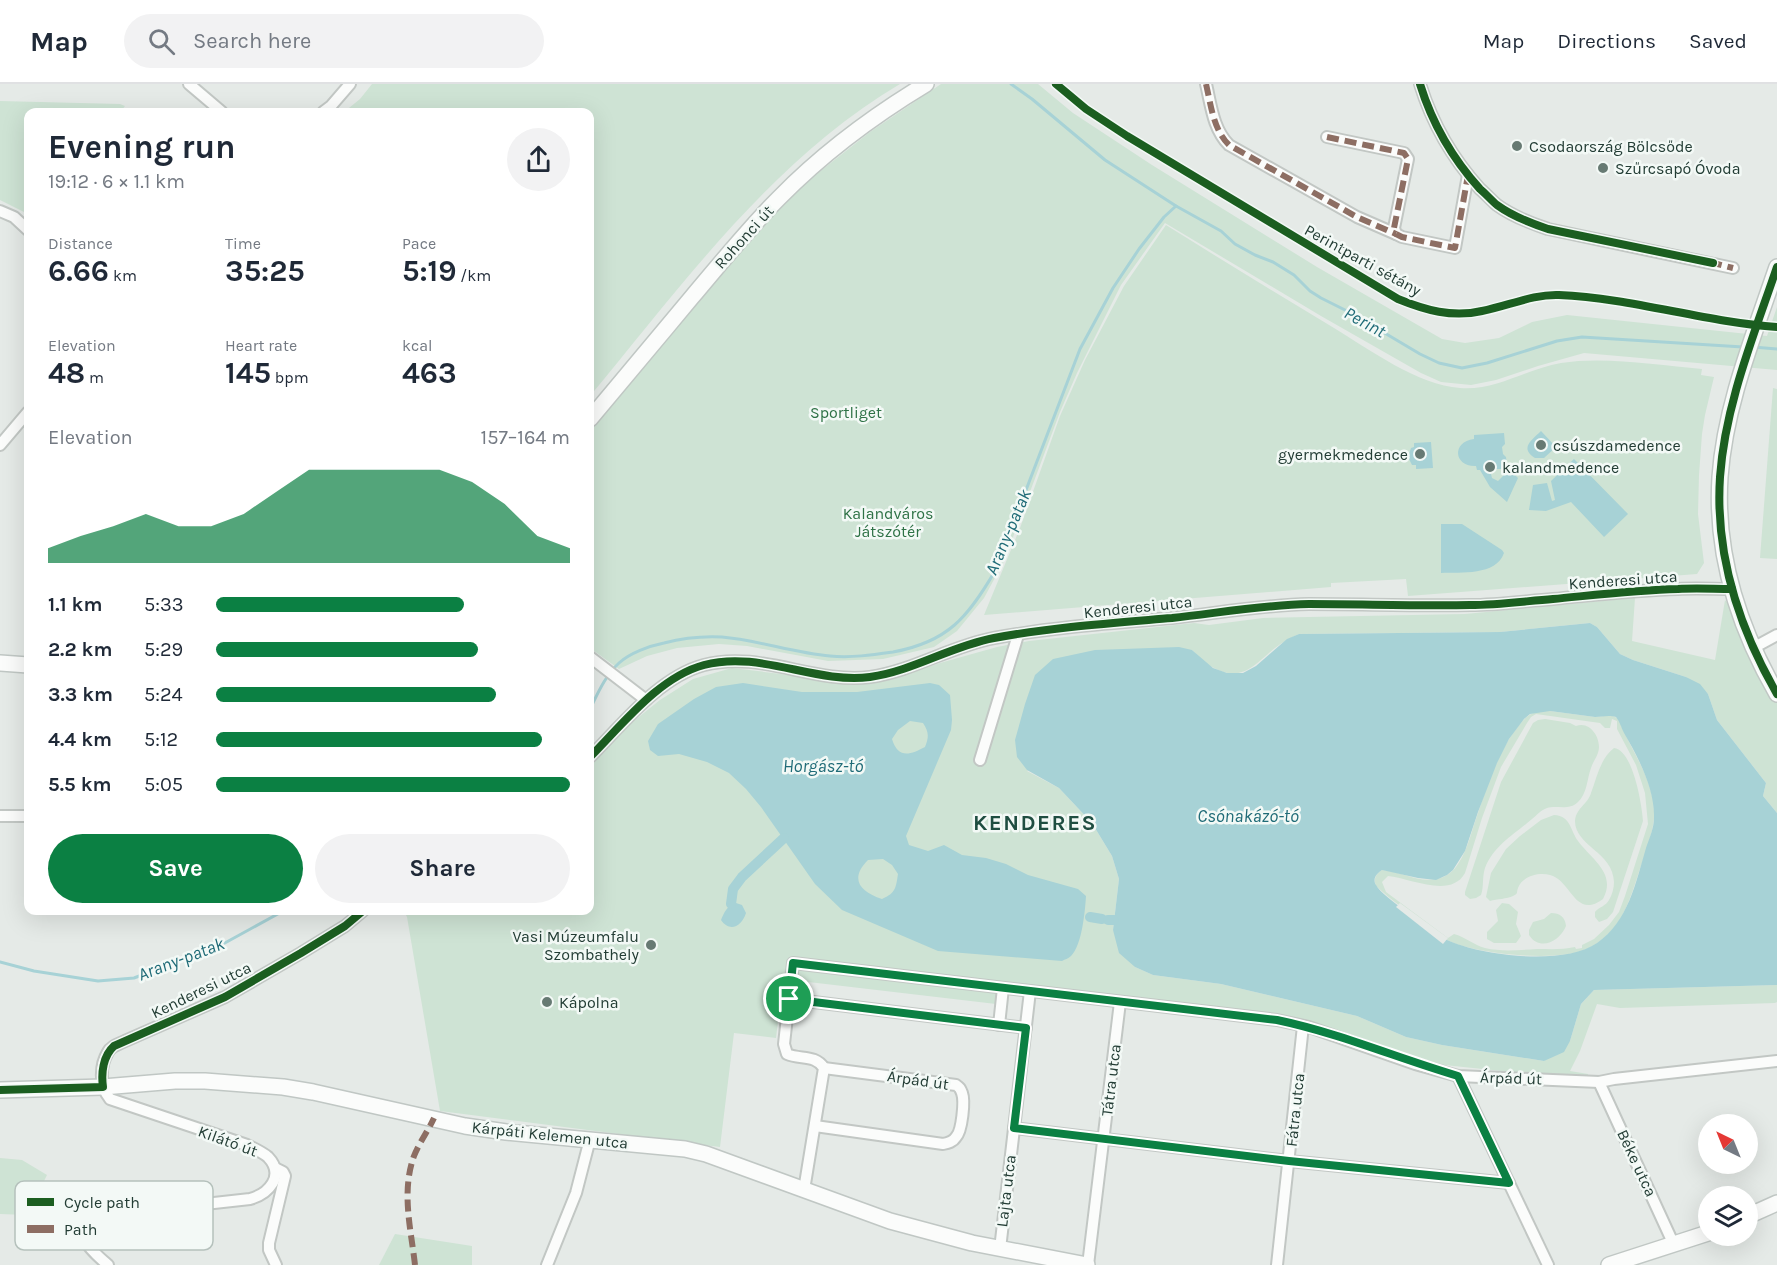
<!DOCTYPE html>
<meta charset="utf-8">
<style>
body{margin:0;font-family:Karla,sans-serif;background:#f2f2f3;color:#1f2937;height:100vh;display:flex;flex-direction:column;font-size:22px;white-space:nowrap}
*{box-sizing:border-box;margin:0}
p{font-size:20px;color:#747a83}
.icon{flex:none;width:33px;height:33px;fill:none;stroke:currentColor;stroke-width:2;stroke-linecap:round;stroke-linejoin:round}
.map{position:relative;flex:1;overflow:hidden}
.sheet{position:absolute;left:24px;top:24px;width:570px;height:807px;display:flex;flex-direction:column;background:#fff;border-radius:12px;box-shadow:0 6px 24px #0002}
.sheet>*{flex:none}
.needle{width:39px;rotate:317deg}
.fabs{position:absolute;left:1698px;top:1030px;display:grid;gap:12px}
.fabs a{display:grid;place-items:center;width:60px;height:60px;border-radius:50%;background:#fff;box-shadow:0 6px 24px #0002;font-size:30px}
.pin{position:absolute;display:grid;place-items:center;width:51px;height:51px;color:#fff;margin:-26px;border:3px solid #fff;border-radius:50%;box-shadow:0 2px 6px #0007}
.round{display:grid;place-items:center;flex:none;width:63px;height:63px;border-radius:32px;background:#f2f2f3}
.headline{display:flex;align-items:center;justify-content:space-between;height:102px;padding:0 24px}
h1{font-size:33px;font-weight:700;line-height:45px}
.figures{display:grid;grid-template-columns:repeat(3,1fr);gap:9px;height:102px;padding:6px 24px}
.figures div{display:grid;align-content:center}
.figures b{font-size:30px;font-weight:700}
.figures small{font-size:16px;font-weight:400}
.figures p{font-size:16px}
.chart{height:168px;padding:12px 24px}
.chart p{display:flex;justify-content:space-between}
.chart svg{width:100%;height:108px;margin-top:6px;fill:#0b8043;opacity:.7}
.action{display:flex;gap:12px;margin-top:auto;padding:12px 24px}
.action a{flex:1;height:69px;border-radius:36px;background:#0b8043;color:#fff;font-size:24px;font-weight:700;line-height:69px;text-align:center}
.action a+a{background:#f2f2f3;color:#1f2937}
ul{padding:0 24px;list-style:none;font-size:20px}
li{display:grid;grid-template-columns:96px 72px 1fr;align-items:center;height:45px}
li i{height:15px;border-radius:8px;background:#0b8043}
header{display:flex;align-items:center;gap:36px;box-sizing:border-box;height:84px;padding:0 30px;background:#fff;border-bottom:2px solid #e0e1e3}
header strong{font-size:28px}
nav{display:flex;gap:33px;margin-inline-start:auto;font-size:21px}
.search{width:420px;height:54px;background:#f2f2f3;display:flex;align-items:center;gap:15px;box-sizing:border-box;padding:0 21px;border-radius:33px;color:#747a83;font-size:22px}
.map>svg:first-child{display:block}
</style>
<header>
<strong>Map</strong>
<div class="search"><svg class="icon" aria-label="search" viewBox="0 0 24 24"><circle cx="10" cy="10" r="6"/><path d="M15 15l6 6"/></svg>Search here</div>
<nav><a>Map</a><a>Directions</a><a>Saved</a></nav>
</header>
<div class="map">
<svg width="1777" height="1181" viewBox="0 0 1777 1181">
<rect width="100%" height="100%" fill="#e5eae7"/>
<g fill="#cee3d4" fill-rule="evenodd">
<path d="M372 0H900C772 76 683 200 590 312V28H344L360 15Z"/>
<polygon points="941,0 1038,0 1073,29 1152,81 1317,183 1442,255 1465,259 1499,254 1532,238 1567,231 1767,252 1777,223 1777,286 1584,269 1538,282 1496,296 1471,301 1441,298 1421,289 1321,232 1165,139 1121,201 1077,289 1060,328 1004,477 984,514 957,547 934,563 883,575 828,577 747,562 719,560 677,564 647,572 619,585 590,564 590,348 712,200 785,115 870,48"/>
<polygon points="0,17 120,20 125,22 120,28 28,28 28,130 0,116"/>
<path d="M1166 141C1222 176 1277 210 1334 244 1370 266 1418 301 1460 304 1496 307 1526 285 1561 279 1603 272 1658 281 1702 285L1701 291 1714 293 1705 331 1702 350 1699 391 1698 430 1704 479 1697 490 1408 512 1406 495 1331 499V503L984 531 1020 444 1060 332 1085 276 1124 202Z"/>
<polygon points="1773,304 1777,305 1777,475 1760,474"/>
<path d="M1635 514 1632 557 1715 576 1725 516 1731 523 1764 597 1777 618V729L1763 712 1766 699 1717 636 1708 610 1686 593 1633 576 1620 570 1597 543 1590 539 1500 548 1299 550C1290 554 1283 558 1275 564 1255 580 1242 599 1214 584 1206 581 1199 572 1192 566L1027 687 1059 704 1092 739 1112 772 1119 795 1113 846 1135 883 1153 891 1221 900 1357 932 1406 953 1442 961 1544 977 1570 957 1581 920 1594 906 1777 901V918L1775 919 1620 924 1597 920 1580 967 1570 987 1588 990V996L1425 979 1312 940 997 901 996 920 783 895 776 954 734 949 720 1063 440 1027 407 833 404 827 590 826V681L615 652 660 616 693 595 732 584 856 599 886 597 940 579 997 563 1029 557 1194 539 1209 541 1263 534 1465 530Z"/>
<path d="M1541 627H1550L1595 633C1604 633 1612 628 1619 636 1631 668 1656 697 1654 734 1653 749 1643 776 1638 791 1631 812 1624 836 1607 851 1601 857 1592 863 1584 866 1555 878 1477 870 1449 857 1440 852 1431 845 1423 839 1407 827 1391 816 1376 802 1373 795 1376 790 1382 786 1400 787 1419 799 1436 795 1445 794 1454 787 1458 780 1468 765 1472 745 1478 729 1487 702 1497 672 1513 649 1518 643 1522 636 1528 632 1532 629 1536 628 1541 627ZM1536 630 1600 639 1605 644H1610L1612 635 1617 637V645L1636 681 1645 709 1648 740 1625 812 1619 828 1609 841 1594 855 1582 861V864L1576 865 1575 863C1562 866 1550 865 1537 865 1519 866 1502 868 1485 864 1474 861 1465 853 1454 850L1448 854 1386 808 1382 798 1388 792C1410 794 1451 815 1465 789L1482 734 1501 683 1527 639 1531 633Z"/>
<path d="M1545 635 1570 639 1576 642C1589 637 1599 651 1599 663 1599 671 1593 677 1591 684 1587 695 1587 710 1578 718 1569 727 1557 721 1547 724 1541 726 1537 731 1532 735 1515 750 1494 761 1485 784 1482 793 1484 803 1481 811L1476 814 1470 815 1465 811V808L1501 698 1533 639 1538 636Z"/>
<path d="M1614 664C1633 666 1642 721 1643 737L1613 828 1607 835 1599 838 1595 833V828C1599 823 1606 822 1609 816 1612 811 1614 804 1614 798 1613 768 1575 762 1575 737 1576 724 1588 720 1591 709 1597 693 1600 675 1614 664Z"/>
<path d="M1554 731C1571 732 1570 746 1578 757 1591 775 1617 789 1603 815 1575 836 1571 796 1550 791 1539 788 1522 792 1518 804 1516 809 1519 809 1513 812 1507 815 1497 815 1490 817L1486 813 1491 789 1506 765 1520 752 1541 736Z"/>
<polygon points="1502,819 1509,820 1518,828 1516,840 1521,852 1516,859 1494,859 1487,855 1487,848 1498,837 1496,826"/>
<path d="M1551 829C1560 829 1565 833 1566 842 1560 857 1540 868 1529 851V846L1533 838 1544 835Z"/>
<polygon points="0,1074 22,1076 47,1091 27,1131 0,1130"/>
<polygon points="395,1150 472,1162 472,1181 379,1181"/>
</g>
<g fill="#a7d2d6" fill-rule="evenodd">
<path d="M1541 347 1556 363 1544 374H1535C1519 364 1532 356 1541 347Z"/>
<path d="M1504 349 1505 360 1502 363 1503 370 1506 373 1507 382 1501 385H1494L1491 390 1492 394 1498 397 1503 392 1504 389 1509 385 1518 394 1507 418 1490 403 1480 386H1477L1476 382C1454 383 1451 358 1474 355V351Z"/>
<polygon points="1431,358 1433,384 1416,385 1416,381 1412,381 1408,373 1411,364 1414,363 1414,359"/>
<polygon points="1574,375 1628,430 1604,453 1571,418 1546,427 1529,426 1533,401 1547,399 1552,417 1555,416 1551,397"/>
<path d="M1441 440H1462L1502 466 1504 469C1496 492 1461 488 1441 489Z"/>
<path d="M1590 539 1597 543 1620 570 1633 576 1686 593 1700 600 1708 610 1717 636 1766 699 1763 712 1777 729V901L1594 906 1581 920 1570 957 1564 968 1544 977 1442 961 1406 953 1357 932 1221 900 1153 891 1135 883 1119 869 1113 846 1119 795 1112 772 1092 739 1059 704 1027 686 1017 673 1015 656 1025 620 1035 591 1053 575 1095 566 1179 563 1192 566 1213 584 1227 589H1243L1256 582 1287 555 1299 550 1500 548ZM1550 627 1595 633C1603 633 1608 631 1616 633 1620 638 1621 643 1624 649 1638 673 1655 705 1654 734 1654 744 1649 755 1646 764 1636 798 1628 838 1597 859 1564 882 1482 872 1447 856 1433 846 1382 813 1376 801 1372 795 1377 789 1382 786L1418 794 1436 796 1447 791 1453 786 1465 767 1478 728 1497 679 1509 655 1524 635 1530 630Z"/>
<path d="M743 599 802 608H857L930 599 939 601 950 611 952 636 951 646 906 752 909 761 928 767 944 761 962 771 986 774 1006 780 1028 791 1078 805 1086 812C1085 828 1082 861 1071 872 1068 875 1065 875 1062 877L938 867 842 826 815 800 761 723 746 705 729 689 707 678 679 670 658 672 650 666 648 657 658 640 694 615 716 603ZM910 637 923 639C929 648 929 653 925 663 910 671 898 675 892 655L898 646ZM883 775 892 781 898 790C896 803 896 809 882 815 860 808 849 795 868 776Z"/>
<path d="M736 819 742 821 746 829C742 842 730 849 721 836 724 829 727 821 736 819Z"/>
</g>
<polygon fill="#e5eae7" points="1400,819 1448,854 1443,860 1396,823"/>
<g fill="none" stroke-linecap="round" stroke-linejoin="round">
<g stroke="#a7d2d6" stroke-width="3">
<polyline points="1011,0 1032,15 1105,76 1176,122 1221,147 1235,160 1255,171 1273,178 1294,191 1310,207 1321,214 1351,229 1420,270 1439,279 1462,284 1487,279 1557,257 1582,253 1743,263"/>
<polyline points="1753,263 1777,265"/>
<path d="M590 625C598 609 605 592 619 579 630 569 649 562 664 559 683 554 703 552 722 553 758 556 794 569 830 572 851 574 872 571 893 568 948 558 968 533 995 487L1080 265 1113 204 1139 165 1164 133 1176 122"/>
<polyline points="0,878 34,887 98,897 134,894 223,860 285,826"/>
</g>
<g stroke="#a7d2d6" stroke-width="10">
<polyline points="731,820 733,805 742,793 784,754"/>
<polyline points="1090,833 1102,835"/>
<polyline points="1108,836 1114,836"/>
</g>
<g stroke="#c2c7c4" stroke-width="14">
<g id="street">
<polyline points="189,0 222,28"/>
<path d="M1206 0C1211 21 1213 45 1229 61L1357 133 1396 150"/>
<path d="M1420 0C1432 39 1452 74 1480 105 1486 110 1491 116 1497 121 1512 132 1530 139 1548 145L1733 184"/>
<polyline points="323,28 331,22 350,0"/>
<polyline points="1327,53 1404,69 1408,75 1394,144 1396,150 1402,153 1455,164 1468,91"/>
<polyline points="0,127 14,133 28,146"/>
<polyline points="0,361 28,328"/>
<polyline points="1753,564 1777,551"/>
<polyline points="590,573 646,616"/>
<path d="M590 673C622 641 659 593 704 581 760 566 814 600 870 593 913 587 951 562 994 554 1053 543 1113 539 1172 534 1218 529 1263 521 1309 520 1362 520 1416 522 1470 521 1498 521 1526 517 1553 515 1595 511 1636 506 1678 505 1696 504 1714 505 1732 505"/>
<polyline points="980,676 1018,551"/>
<polyline points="0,732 28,732"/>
<polyline points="789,915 1026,944"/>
<polyline points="999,941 1003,904"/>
<polyline points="1458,992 1548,1181"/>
<polyline points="1599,998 1674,1161"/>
<path d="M815 1042 943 1060C948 1059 953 1058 956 1053 962 1047 965 1017 962 1009 960 1004 960 1004 956 1001L824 984"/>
<polyline points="1014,1044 1289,1077 1509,1099"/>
<polyline points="275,1084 283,1088 285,1092 269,1159 269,1166 276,1181"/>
<path d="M804 1106 824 984C815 970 800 976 787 970L784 960 793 879 1277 936 1309 943 1415 980 1458 992 1599 998 1614 995 1777 977"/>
<polyline points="1000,1165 1030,907"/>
<path d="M108 1181C92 1167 69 1149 97 1132L250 1115C268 1110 286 1092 268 1073 262 1068 255 1065 247 1061L110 1015C99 1002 100 981 108 968 111 962 119 960 125 957L225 913 301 869 345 842 364 826"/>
<polyline points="547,1181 576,1109 590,1055"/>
<polyline points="1088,1181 1120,918"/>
<polyline points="1277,1181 1303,942"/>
</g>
</g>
<g stroke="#c0c7c4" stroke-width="18">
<g id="secondary">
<path d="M1777 183C1754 251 1725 321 1720 393 1715 470 1739 544 1777 610"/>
<path d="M590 335C623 295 658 254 692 213 720 180 748 145 779 114 822 70 873 32 926 0"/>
<polyline points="0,579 28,581"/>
<polyline points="0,1006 103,1003 175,997 205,997 283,1003 313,1008 465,1042 506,1048 685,1065 706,1070 890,1137 972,1159 1087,1181"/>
<polyline points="1748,1132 1777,1119"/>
<polyline points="1609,1181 1708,1149"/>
</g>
</g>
<use href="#street" stroke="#fbfcfb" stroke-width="10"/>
<use href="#secondary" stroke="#fbfcfb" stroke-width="15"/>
<g stroke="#8d6e63" stroke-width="6" stroke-dasharray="12 6" stroke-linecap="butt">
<path d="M1206 0C1211 21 1213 45 1229 61L1357 133 1396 150"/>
<polyline points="1327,53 1404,69 1408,75 1394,144 1396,150 1402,153 1455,164 1468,91"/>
<polyline points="1710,178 1733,184"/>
<path d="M415 1181C411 1145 401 1108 414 1072 419 1059 428 1047 434 1034"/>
</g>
<g stroke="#f3f9f6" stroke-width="11">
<g id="cycleway">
<path d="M1056 0 1086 25 1127 52 1398 215C1425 226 1452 234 1482 227 1508 222 1533 210 1559 211 1632 214 1704 238 1777 243"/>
<path d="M1420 0C1432 39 1452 74 1480 105 1486 110 1491 116 1497 121 1512 132 1530 139 1548 145L1713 179"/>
<path d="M1777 183C1754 251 1725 321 1720 393 1715 470 1739 544 1777 610"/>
<path d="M590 673C622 641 659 593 704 581 760 566 814 600 870 593 913 587 951 562 994 554 1053 543 1113 539 1172 534 1218 529 1263 521 1309 520 1362 520 1416 522 1470 521 1498 521 1526 517 1553 515 1595 511 1636 506 1678 505 1696 504 1714 505 1732 505"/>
<path d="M0 1006 103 1003C101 989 103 972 114 962L225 913 301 869 345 842 364 826"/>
</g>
</g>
<use href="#cycleway" stroke="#1b5e20" stroke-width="8"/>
</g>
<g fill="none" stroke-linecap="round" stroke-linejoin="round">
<g stroke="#fff" stroke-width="12">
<path id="route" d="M793 879 1277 936C1339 949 1397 974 1458 992L1509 1099 1289 1077 1014 1044 1026 944 789 915Z"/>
</g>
<use href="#route" stroke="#0b8043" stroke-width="8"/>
</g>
<g fill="#677a73" stroke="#f3f9f6" stroke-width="2">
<circle cx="1517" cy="62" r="6"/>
<circle cx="1603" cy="84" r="6"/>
<circle cx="1541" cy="361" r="6"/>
<circle cx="1420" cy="370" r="6"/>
<circle cx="1490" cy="383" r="6"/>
<circle cx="651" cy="861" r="6"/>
<circle cx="547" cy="918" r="6"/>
</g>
<g text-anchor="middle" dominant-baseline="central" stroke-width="5" stroke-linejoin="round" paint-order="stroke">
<g font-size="16" fill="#233d35" stroke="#f3f9f6" text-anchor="start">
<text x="1529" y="62">Csodaország Bölcsőde</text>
<text x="1615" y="84">Szűrcsapó Óvoda</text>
<text x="1553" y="361">csúszdamedence</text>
<text x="1408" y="370" text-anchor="end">gyermekmedence</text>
<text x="1502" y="383">kalandmedence</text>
<text x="639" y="852" text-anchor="end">Vasi Múzeumfalu<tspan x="639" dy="18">Szombathely</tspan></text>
<text x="559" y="918">Kápolna</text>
</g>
<g font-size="16" fill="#233d35" stroke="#f3f9f6">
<text transform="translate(744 153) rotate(-48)">Rohonci út</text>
<text transform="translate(1363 176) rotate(29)">Perintparti sétány</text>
<text transform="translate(1623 496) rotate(-4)">Kenderesi utca</text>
<text transform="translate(1138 523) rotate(-6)">Kenderesi utca</text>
<text transform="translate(201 906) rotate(-26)">Kenderesi utca</text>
<text transform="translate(1511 994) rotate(2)">Árpád út</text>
<text transform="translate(918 996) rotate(8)">Árpád út</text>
<text transform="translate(1111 996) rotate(-83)">Tátra utca</text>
<text transform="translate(1295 1026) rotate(-84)">Fátra utca</text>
<text transform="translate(550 1051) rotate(6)">Kárpáti Kelemen utca</text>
<text transform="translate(228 1057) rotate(20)">Kilátó út</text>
<text transform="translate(1637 1079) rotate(65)">Béke utca</text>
<text transform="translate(1006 1107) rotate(-83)">Lajta utca</text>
</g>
<g font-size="16" fill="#2e7246" stroke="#f3f9f6">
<text x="846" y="328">Sportliget</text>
<text x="888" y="429">Kalandváros<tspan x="888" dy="18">Játszótér</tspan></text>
</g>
<g font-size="18" font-style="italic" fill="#1f6b77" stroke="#f3f9f6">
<text transform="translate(1365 238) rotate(29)">Perint</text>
<text transform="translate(1008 448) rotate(-67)">Arany-patak</text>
<text x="823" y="682">Horgász-tó</text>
<text x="1248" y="732">Csónakázó-tó</text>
<text transform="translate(181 875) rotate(-21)">Arany-patak</text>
</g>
<g font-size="22" font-weight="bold" letter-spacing="1.5" fill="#1f4e41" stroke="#f3f9f6">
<text x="1035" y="739">KENDERES</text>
</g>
</g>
<rect x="15" y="1097" width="198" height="69" rx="9" fill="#f3f9f6" stroke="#b5c1bc" stroke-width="1.5"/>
<rect x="27" y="1114" width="27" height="8" fill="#1b5e20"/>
<rect x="27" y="1141" width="27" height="8" fill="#8d6e63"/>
<g font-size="16" fill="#233d35">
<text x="64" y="1124">Cycle path</text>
<text x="64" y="1151">Path</text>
</g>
</svg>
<div class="fabs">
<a><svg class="needle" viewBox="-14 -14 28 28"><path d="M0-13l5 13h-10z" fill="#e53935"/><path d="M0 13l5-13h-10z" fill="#747a83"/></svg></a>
<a><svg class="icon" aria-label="layers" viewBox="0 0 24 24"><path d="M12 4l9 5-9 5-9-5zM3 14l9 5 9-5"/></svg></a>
</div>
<div class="pin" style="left:789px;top:915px;background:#1e9e55"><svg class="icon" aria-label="arrive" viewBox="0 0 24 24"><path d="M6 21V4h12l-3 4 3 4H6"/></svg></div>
<section class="sheet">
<div class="headline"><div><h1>Evening run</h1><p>19:12 · 6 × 1.1 km</p></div><a class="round"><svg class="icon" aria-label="share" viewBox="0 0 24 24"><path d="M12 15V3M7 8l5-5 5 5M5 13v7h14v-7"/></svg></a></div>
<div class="figures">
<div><p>Distance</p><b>6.66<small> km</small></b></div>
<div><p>Time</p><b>35:25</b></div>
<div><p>Pace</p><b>5:19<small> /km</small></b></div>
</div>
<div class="figures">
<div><p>Elevation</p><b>48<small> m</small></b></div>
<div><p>Heart rate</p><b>145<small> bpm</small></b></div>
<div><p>kcal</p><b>463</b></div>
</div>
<div class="chart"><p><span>Elevation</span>157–164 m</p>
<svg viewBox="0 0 160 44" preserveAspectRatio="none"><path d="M0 44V38L10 33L20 29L30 24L40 29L50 29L60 24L70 15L80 6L90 6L100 6L110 6L120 6L130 11L140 20L150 33L160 38V44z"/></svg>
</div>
<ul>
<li><b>1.1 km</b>5:33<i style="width:70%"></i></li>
<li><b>2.2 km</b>5:29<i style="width:74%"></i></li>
<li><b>3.3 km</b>5:24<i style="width:79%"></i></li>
<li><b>4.4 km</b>5:12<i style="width:92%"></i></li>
<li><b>5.5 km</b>5:05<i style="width:100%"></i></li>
</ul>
<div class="action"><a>Save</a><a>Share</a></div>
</section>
</div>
